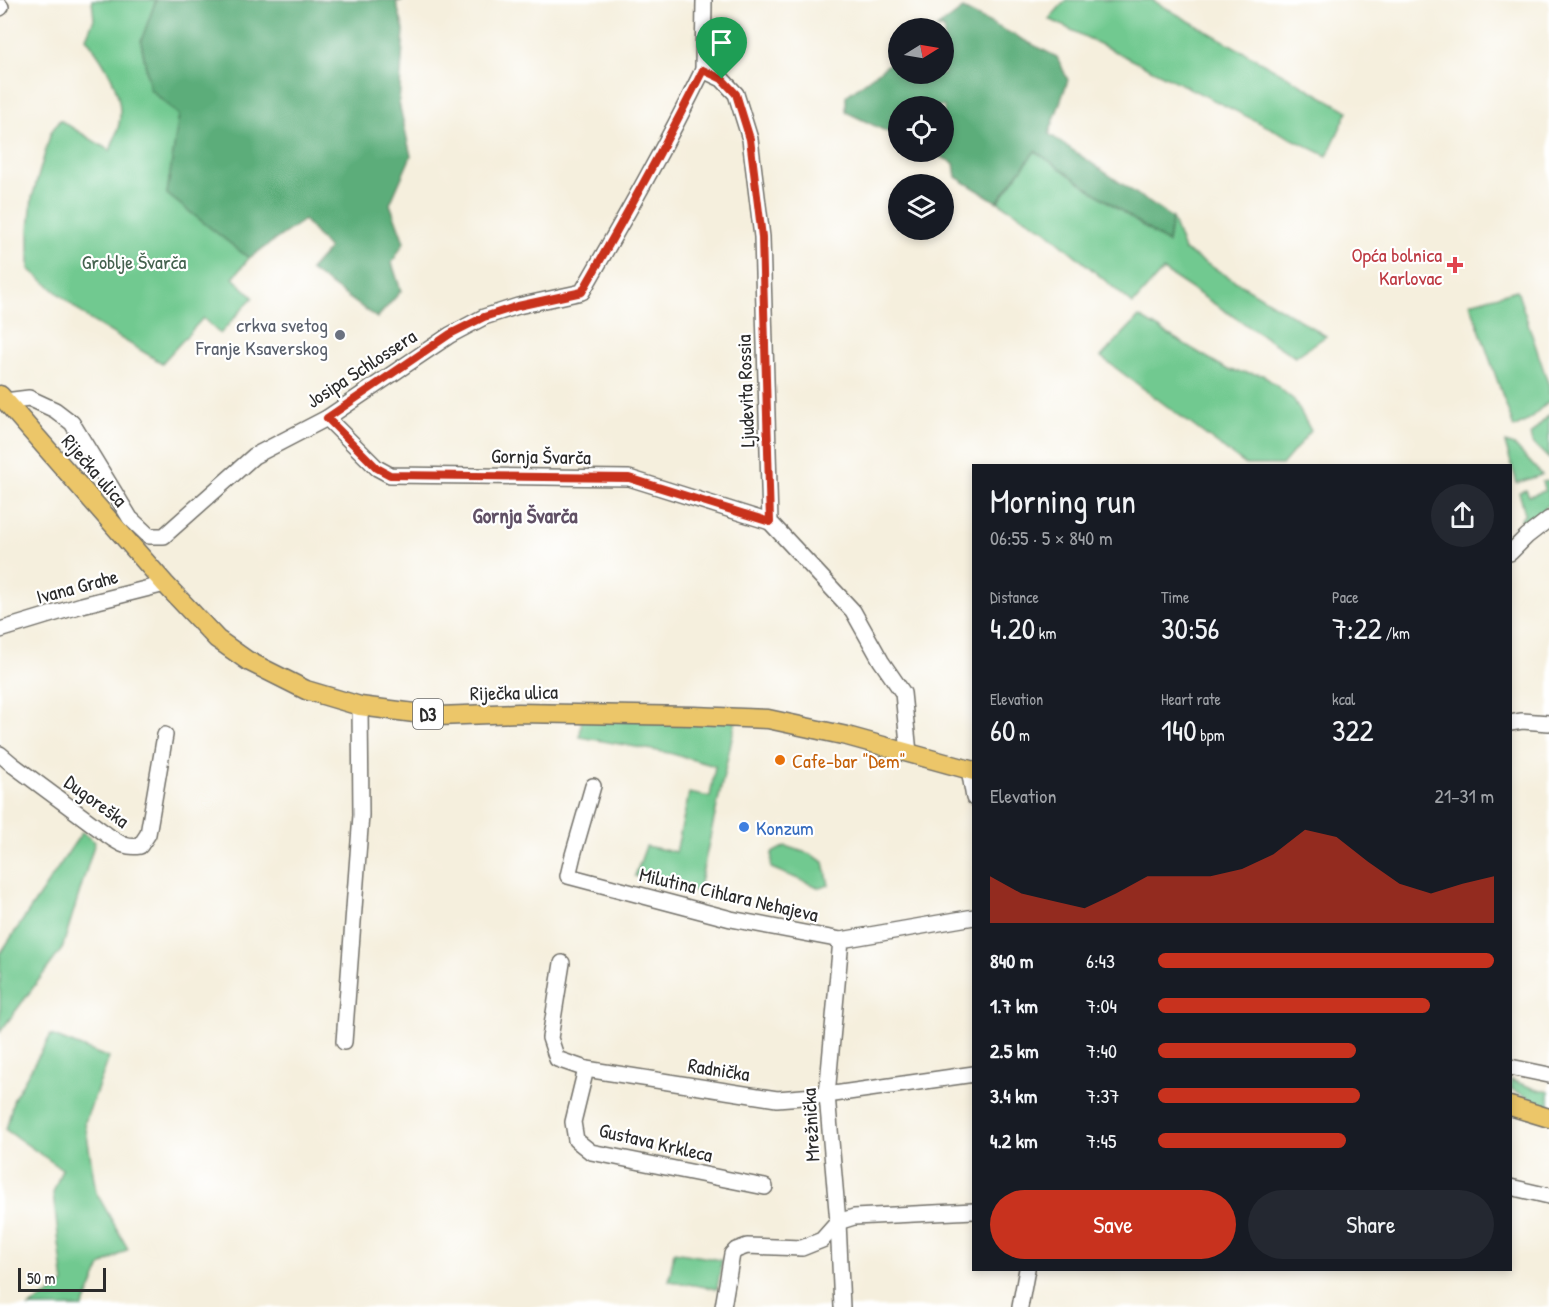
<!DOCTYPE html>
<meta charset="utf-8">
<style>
body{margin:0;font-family:"Patrick Hand",sans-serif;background:#242831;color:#f1f3f6;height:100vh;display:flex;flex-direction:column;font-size:22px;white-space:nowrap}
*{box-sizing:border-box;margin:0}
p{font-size:20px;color:#9ea1a6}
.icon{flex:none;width:33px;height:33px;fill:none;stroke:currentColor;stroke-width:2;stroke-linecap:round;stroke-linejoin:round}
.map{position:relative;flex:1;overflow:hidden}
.panel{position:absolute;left:972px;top:464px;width:540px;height:807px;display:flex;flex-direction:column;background:#171b24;border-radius:0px;box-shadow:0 3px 9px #0003}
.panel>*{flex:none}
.needle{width:39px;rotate:79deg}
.tools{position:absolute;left:888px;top:18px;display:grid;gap:12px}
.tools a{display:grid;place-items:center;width:66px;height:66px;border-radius:50%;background:#171b24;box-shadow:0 3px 9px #0003;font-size:30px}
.scale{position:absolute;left:18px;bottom:15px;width:88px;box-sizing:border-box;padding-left:6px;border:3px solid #2b2b2b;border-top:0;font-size:16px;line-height:21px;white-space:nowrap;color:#2b2b2b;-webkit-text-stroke:4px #fff;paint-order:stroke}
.pin{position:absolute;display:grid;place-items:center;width:51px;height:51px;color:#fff;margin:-62px -26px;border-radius:50% 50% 50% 0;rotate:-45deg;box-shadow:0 0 6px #0007}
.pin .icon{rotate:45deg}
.round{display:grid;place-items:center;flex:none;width:63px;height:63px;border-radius:32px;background:#242831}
.summary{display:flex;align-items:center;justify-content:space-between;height:102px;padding:0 18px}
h1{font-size:33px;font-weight:600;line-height:45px}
.stats{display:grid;grid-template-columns:repeat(3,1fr);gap:9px;height:102px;padding:6px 18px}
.stats div{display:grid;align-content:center}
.stats b{font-size:30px;font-weight:600}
.stats small{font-size:16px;font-weight:400}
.stats p{font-size:16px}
.chart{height:168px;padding:12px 18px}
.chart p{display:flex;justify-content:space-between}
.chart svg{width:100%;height:108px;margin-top:6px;fill:#c8321e;opacity:.7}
.cta{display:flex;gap:12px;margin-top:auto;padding:12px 18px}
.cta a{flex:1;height:69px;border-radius:36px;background:#c8321e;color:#fff;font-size:24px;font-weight:600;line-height:69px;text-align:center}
.cta a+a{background:#242831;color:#f1f3f6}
ul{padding:0 18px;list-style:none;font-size:20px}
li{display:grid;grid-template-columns:96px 72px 1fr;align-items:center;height:45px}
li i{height:15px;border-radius:8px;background:#c8321e}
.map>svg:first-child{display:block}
</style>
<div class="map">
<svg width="1549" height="1307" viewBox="0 0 1549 1307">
<rect width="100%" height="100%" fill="#fff"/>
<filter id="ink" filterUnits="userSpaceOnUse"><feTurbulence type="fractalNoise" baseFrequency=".0167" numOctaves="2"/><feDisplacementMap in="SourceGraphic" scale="12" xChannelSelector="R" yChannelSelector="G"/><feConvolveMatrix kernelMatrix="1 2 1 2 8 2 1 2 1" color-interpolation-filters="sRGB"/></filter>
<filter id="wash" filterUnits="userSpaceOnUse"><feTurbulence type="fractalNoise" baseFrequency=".008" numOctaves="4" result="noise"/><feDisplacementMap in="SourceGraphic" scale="24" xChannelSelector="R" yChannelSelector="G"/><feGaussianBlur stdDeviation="1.35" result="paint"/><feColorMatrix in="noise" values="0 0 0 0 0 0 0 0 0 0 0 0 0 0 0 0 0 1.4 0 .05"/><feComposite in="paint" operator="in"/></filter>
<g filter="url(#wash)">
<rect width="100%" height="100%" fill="#f5efdd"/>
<g fill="#71c990" stroke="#4e7a5e" stroke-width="1.5">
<path d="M92 0H156L141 42 150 89 179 115 167 194 249 258 233 278 253 297 220 334 203 318 162 363 90 320 29 269V230L32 198 51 132 60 120 110 151C113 143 117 133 119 124 125 93 104 61 86 38L94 19Z"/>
<polygon points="1066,0 1152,0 1348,111 1327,156 1049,19"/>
<polygon points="1035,151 1167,243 1172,218 1184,250 1326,336 1295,357 1163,270 1133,304 1045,230 998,202"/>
<polygon points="1517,290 1549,386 1549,401 1527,421 1514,428 1470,303"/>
<polygon points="1139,317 1228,370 1263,375 1294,400 1311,431 1282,465 1246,465 1101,357"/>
<polygon points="1549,415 1549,459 1532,442 1530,435"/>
<polygon points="1505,443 1515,446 1542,475 1517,483"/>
<polygon points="1547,481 1549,483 1549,504 1544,510 1525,525 1521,522 1521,519 1525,514 1519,492 1526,490 1529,496 1545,491 1542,482"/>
<polygon points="582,714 736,720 698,892 635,876 646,846 676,852 689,793 710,797 715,766 669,753 580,737"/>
<polygon points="82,832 95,842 62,949 0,1032 0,954"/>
<polygon points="785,846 810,854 824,862 829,885 820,888 771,868 772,853"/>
<polygon points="51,1035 109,1058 85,1122 96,1192 128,1249 101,1266 83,1307 29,1307 64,1284 53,1193 62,1169 6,1130 14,1098"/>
<polygon points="1511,1080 1541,1091 1549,1091 1549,1106 1545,1105 1511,1089"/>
<polygon points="674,1252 722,1260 717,1289 669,1281"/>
</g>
<g fill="#5cad7a" stroke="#446c52" stroke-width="1.5">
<polygon points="156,0 404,0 396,2 404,30 399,103 411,156 390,204 404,242 392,263 401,291 377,318 310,270 329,249 304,220 249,258 167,194 179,115 150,89 141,41"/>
<polygon points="963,9 1057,57 1068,80 1049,134 1172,218 1168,243 1035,151 997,202 956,177 954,163 930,152 944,152 944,106 898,106 898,137 846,112 846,96 898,57 898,74 944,74 944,28 937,28"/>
</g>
</g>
<g filter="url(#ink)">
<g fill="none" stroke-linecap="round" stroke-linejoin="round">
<g stroke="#727069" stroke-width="18">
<g id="minor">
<polyline points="704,0 703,70 722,79 736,94 750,139 762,237 770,522 853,611 881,661 903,693 909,753"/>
<polyline points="0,8 1,7"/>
<path d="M5 401 29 398 55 410 72 423 130 518 149 536H164L254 456 327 418 450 335 484 317 518 306 582 292C624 219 666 146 703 70"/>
<polyline points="327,418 377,468 390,475 629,478 770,522"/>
<polyline points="1510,553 1527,536 1549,519"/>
<polyline points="0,630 82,605 165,584"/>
<polyline points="1510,723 1522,721 1549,723"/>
<path d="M0 754 13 765 110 837C121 844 126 848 140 846L148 834 165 735"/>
<polyline points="969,769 974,798"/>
<polyline points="593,786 573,855 568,876 731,919 841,940 974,917"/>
<polyline points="841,940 827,1095 838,1222 842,1307"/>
<polyline points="562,963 550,1038 557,1059 586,1069 777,1099 827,1095 974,1074"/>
<polyline points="344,1042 361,815 360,706"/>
<polyline points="1510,1067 1549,1075"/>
<polyline points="586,1069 573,1122 576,1140 591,1152 765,1187"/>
<polyline points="1510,1187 1549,1196"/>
<polyline points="723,1307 732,1254 736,1250 747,1246 802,1248 822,1240 838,1222 854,1217 974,1211"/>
<polyline points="1020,1307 1027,1269"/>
</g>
</g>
<g stroke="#727069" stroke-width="21">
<g id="major">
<polyline points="0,395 165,584 217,639 248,661 306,690 360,706 438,716 518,713 694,716 768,719 847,736 974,771"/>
<polyline points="1510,1106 1549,1118"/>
</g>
</g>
<use href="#minor" stroke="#fff" stroke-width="15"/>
<use href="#major" stroke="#ecc669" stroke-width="18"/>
</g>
</g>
<g fill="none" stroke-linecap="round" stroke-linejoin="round" filter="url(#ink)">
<g stroke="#fff" stroke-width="12">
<path id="route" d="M703 70 722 79 736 94 750 139 762 237 770 522 629 478 390 475 377 468 327 418 450 334 484 317 518 306 582 292C624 219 665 146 703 70Z"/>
</g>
<use href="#route" stroke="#c8321e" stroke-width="8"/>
</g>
<path fill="#e0444e" stroke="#fff" stroke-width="2" d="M1452 256h6v6h6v6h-6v6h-6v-6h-6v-6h6z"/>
<circle fill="#6b7280" stroke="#fff" stroke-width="2" cx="340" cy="335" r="6"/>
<circle fill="#e8710a" stroke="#fff" stroke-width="2" cx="780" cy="760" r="6"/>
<circle fill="#3f7fe0" stroke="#fff" stroke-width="2" cx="744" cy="827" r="6"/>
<g text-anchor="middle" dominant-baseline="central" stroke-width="4.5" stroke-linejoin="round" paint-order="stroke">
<rect fill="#fff" stroke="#6b6b6b" stroke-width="1.5" x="413" y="699" width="30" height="30" rx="4.5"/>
<g font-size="18" font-weight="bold" fill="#2b2b2b">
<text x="428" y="714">D3</text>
</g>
<g font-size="20" fill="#be3a42" stroke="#fff" text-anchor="end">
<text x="1442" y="254">Opća bolnica<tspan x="1442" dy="23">Karlovac</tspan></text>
</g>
<g font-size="20" fill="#44624e" stroke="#fff">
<text x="134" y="261">Groblje Švarča</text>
</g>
<g font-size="20" fill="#5b616d" stroke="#fff" text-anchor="end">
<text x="328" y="324">crkva svetog<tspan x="328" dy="23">Franje Ksaverskog</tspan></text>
</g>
<g font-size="20" fill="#2b2b2b" stroke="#fff">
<text transform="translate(361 368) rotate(-33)">Josipa Schlossera</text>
<text transform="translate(745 391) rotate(-92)">Ljudevita Rossia</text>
<text transform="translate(541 456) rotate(1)">Gornja Švarča</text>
<text transform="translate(95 470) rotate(49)">Riječka ulica</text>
<text transform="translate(77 586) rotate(-15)">Ivana Grahe</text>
<text transform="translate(514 692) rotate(-1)">Riječka ulica</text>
<text transform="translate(97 801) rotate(36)">Dugoreška</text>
<text transform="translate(729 894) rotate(13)">Milutina Cihlara Nehajeva</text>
<text transform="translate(719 1069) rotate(9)">Radnička</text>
<text transform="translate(810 1125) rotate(-93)">Mrežnička</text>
<text transform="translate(656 1142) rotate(13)">Gustava Krkleca</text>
</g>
<g font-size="20" fill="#c56008" stroke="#fff" text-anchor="start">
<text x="792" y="760">Cafe-bar "Dem"</text>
</g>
<g font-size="20" fill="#366cbe" stroke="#fff" text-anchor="start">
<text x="756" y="827">Konzum</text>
</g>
<g font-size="21" font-weight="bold" fill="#615166" stroke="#fff">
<text x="525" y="515">Gornja Švarča</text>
</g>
</g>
</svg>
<div class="tools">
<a><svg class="needle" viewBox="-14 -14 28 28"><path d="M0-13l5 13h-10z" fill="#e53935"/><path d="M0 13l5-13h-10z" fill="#9ea1a6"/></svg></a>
<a><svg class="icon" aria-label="locate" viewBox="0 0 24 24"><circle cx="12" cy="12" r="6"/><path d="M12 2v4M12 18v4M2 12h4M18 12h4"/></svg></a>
<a><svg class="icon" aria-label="layers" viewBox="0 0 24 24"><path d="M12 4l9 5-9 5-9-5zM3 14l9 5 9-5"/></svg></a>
</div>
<div class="scale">50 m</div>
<div class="pin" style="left:722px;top:79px;background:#1e9e55"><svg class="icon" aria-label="arrive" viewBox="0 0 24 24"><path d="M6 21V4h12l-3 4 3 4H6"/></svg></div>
<section class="panel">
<div class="summary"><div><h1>Morning run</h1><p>06:55 · 5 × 840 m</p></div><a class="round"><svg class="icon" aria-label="share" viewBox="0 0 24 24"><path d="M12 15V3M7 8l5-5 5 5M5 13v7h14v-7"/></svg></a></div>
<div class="stats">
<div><p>Distance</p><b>4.20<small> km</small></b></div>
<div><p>Time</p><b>30:56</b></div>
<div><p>Pace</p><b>7:22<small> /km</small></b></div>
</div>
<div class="stats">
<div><p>Elevation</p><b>60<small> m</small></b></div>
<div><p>Heart rate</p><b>140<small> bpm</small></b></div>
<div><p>kcal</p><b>322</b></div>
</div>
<div class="chart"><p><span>Elevation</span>21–31 m</p>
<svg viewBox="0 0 160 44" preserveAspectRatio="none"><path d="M0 44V25L10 32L20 35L30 38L40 32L50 25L60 25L70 25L80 22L90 16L100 6L110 9L120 19L130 28L140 32L150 28L160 25V44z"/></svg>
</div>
<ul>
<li><b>840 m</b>6:43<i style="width:100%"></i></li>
<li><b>1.7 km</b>7:04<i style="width:81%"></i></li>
<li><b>2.5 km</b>7:40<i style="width:59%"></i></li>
<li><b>3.4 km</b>7:37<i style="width:60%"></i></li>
<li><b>4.2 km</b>7:45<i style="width:56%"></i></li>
</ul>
<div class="cta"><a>Save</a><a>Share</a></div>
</section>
</div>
